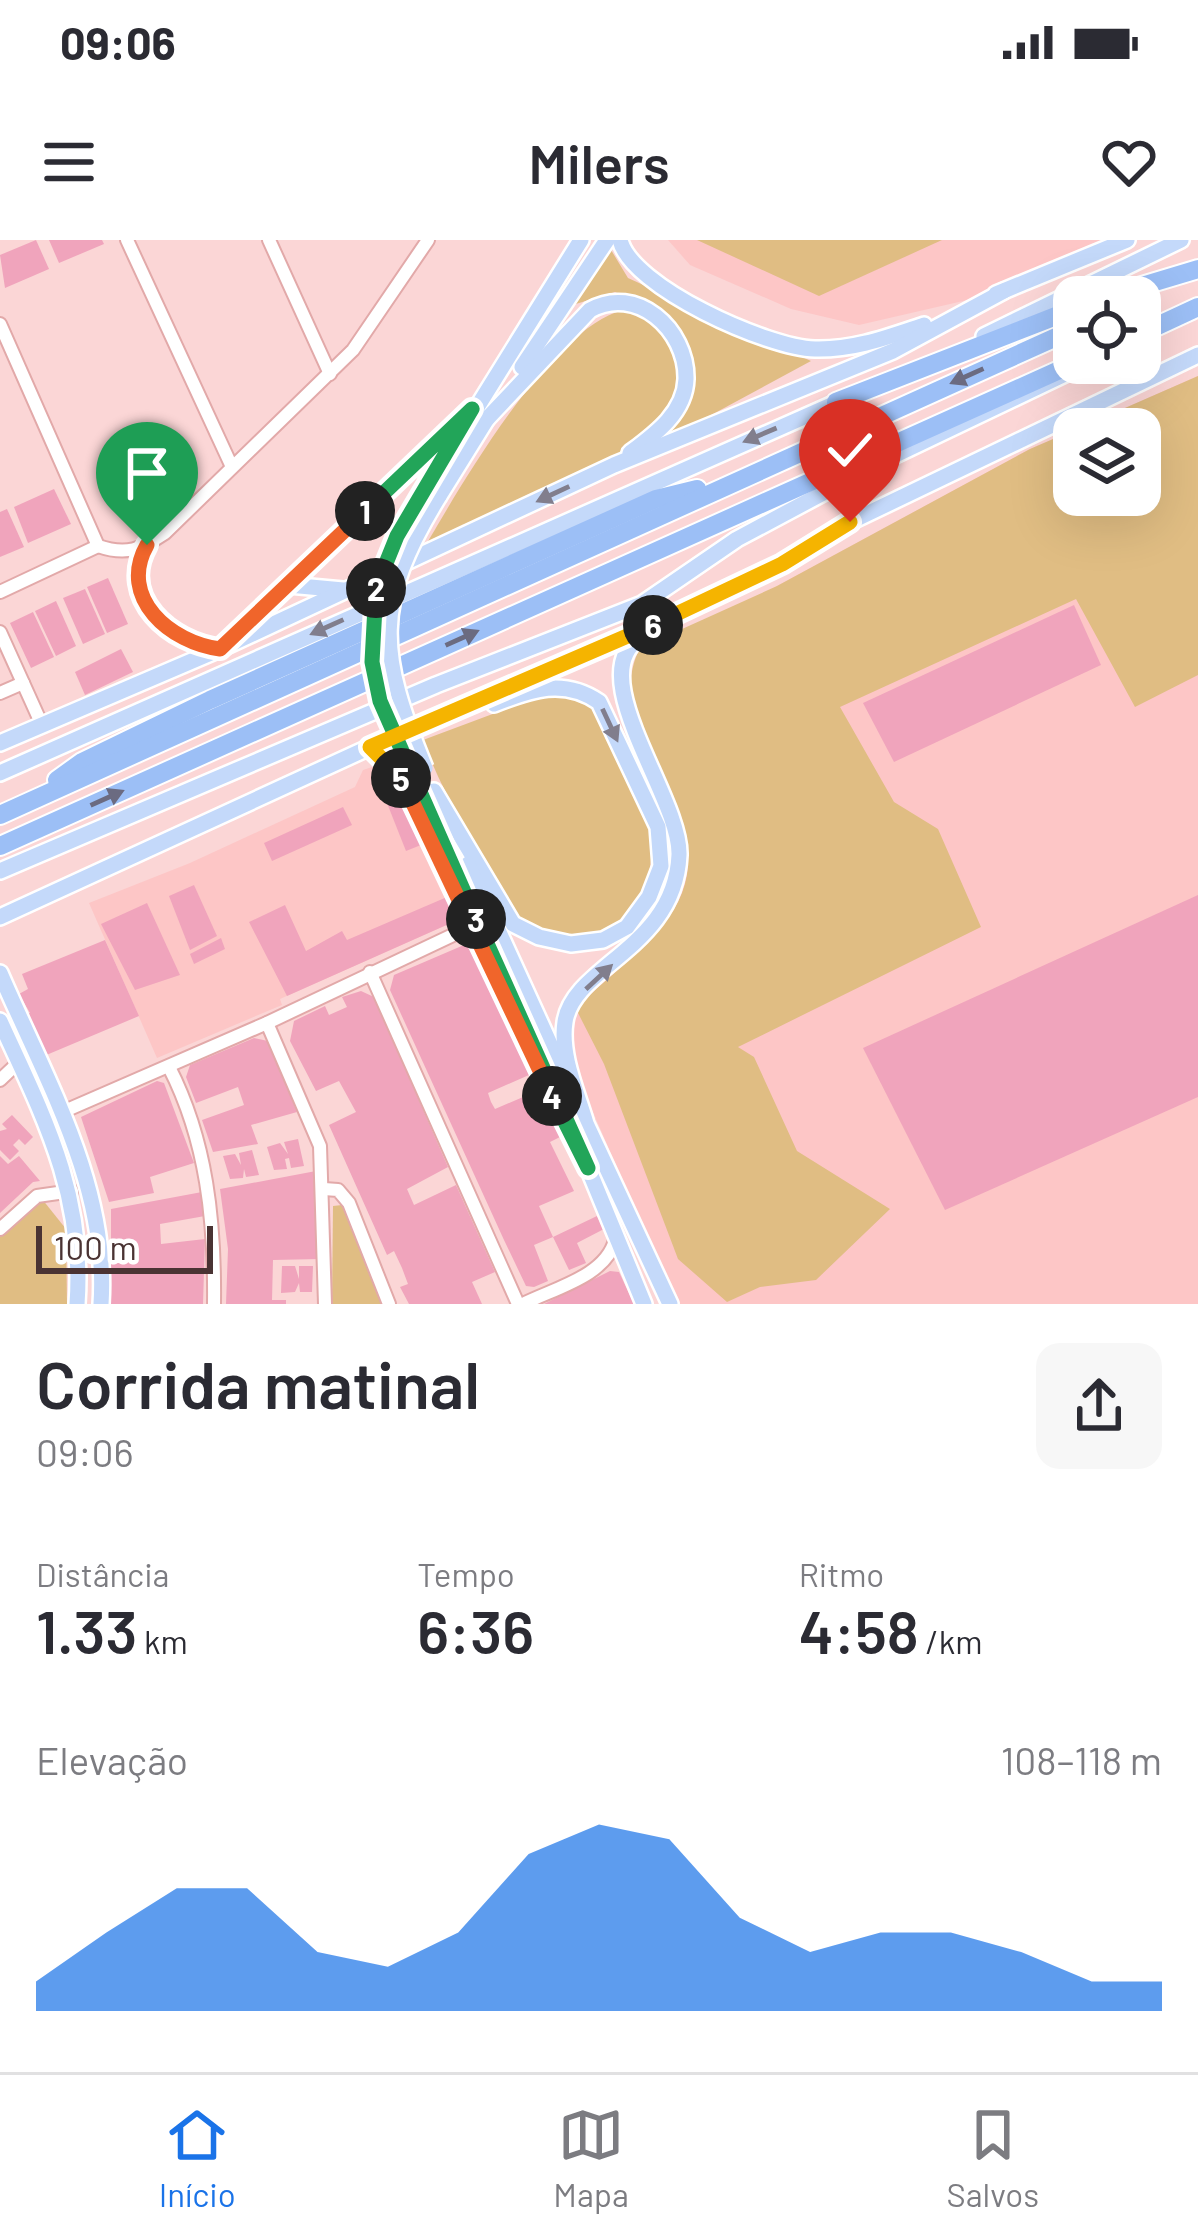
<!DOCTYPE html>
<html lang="pt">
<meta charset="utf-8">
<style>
body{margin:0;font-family:Barlow,sans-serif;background:#f7f7f7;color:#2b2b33;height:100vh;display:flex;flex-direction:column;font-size:45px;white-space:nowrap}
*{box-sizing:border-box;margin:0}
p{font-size:39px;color:#7c7c81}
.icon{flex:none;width:66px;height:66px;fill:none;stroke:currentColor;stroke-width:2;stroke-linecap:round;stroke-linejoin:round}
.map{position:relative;height:1064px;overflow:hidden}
.sheet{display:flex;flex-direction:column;background:#fff;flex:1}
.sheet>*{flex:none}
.tools{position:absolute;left:1053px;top:36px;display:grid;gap:24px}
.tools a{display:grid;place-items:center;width:108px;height:108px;border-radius:24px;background:#fff;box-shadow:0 12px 48px #0002;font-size:60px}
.scale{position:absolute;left:36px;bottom:30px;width:177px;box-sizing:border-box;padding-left:12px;border:6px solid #4a3333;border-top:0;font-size:33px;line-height:42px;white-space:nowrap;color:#4a3333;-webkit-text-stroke:9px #fff;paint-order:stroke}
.pin{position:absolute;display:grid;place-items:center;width:102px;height:102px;color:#fff;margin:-123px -51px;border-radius:50% 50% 50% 0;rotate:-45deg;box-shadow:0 0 12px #0007}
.pin .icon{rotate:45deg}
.km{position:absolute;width:60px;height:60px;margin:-30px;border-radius:50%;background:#222;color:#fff;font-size:33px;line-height:60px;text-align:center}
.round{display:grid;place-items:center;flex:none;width:126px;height:126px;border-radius:24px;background:#f7f7f7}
.summary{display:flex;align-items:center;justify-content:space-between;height:204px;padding:0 36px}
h1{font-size:66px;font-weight:600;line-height:90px}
.metrics{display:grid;grid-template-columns:repeat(3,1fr);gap:18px;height:204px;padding:12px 36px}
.metrics div{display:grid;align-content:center}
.metrics b{font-size:60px;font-weight:600}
.metrics small{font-size:33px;font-weight:400}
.metrics p{font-size:33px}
.chart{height:336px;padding:24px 36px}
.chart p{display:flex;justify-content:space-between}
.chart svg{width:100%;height:216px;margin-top:12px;fill:#1a73e8;opacity:.7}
.status{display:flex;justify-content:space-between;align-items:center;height:84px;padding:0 60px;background:#fff;direction:ltr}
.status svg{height:33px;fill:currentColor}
header{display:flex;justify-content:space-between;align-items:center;height:156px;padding:0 36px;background:#fff;font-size:54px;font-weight:600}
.tab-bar{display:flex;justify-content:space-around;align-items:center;height:168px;border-top:3px solid #e1e1e2;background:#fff;font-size:33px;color:#7c7c81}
.tab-bar a{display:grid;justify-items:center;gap:6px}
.tab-bar .current{color:#1a73e8}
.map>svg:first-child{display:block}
</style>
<div class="status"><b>09:06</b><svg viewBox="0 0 49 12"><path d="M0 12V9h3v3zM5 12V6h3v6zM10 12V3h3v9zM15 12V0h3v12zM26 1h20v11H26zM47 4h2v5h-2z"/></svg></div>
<header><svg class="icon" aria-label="menu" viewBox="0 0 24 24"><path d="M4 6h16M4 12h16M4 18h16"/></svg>Milers<svg class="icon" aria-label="heart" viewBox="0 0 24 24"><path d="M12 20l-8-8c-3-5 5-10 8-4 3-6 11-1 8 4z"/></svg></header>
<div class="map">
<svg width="1198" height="1064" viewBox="0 0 1198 1064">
<rect width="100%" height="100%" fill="#fbd6d6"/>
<g fill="#fdc6c6">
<polygon points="668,0 1110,0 976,58 859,85 791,69 690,25"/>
<polygon points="1198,136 1198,1064 676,1064 577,835 571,783 576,769 601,742 657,691 682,653 688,614 682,572 645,496 777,346 1030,209 1074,190 1074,255 1140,255 1140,189 1077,189"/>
<polygon points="381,524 400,544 455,676 451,683 280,759 282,765 157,818 89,663 190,623 355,547 363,530"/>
</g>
<g fill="#e0bd83">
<polygon points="697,0 942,0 819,56"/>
<path d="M608 5 628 38 811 121 663 201C717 127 694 83 615 52L566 67Z"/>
<path d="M623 70C642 71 658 85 667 101 682 125 680 158 661 180 618 229 486 279 423 310 461 245 550 89 623 70Z"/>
<path d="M1198 136V435L1135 467 1076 359 840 467 894 562 938 589 981 687 738 807 754 817 797 911 890 969 816 1040 760 1047 727 1062 678 1019 604 824 576 769C609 733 664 699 682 653 716 564 598 489 640 408L777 346 1030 209 1074 190V255H1140V189H1077Z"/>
<path d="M551 452 578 455 595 466C625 532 681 602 632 669 621 685 607 693 587 696 566 699 534 695 517 679 508 669 501 651 494 639 468 593 441 550 423 500Z"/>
<polygon points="42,959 66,989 67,1064 0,1064 0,997"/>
<polygon points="342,965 384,1064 332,1064 333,966"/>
</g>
<g fill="#f0a4bc">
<polygon points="36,0 49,29 5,48 0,15"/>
<polygon points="49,0 102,0 104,4 59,23"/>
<polygon points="54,249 71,284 28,303 14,267"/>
<polygon points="7,269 24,307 0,317 0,272"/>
<polygon points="108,338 128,384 107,393 87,347"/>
<polygon points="85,349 105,394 83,404 63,358"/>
<polygon points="56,361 76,406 56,416 35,371"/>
<polygon points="1074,365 1101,425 894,522 863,463"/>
<polygon points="33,372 54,417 31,428 10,383"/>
<polygon points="121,409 133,432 85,455 75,432"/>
<polygon points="398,547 421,605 406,611 383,553"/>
<polygon points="343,567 352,585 272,621 264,603"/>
<polygon points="194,645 217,696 190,710 169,656"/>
<polygon points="1198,655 1198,857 945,970 863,808"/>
<polygon points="447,657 455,676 451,683 287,756 249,682 285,665 306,711 342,691 347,700"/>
<polygon points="147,663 180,735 135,750 101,684"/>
<polygon points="221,698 225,709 194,724 190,714"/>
<polygon points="105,700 139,776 44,816 22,775 30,773 19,754 28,749 22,734"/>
<polygon points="464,705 477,710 529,835 488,853 491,862 495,869 537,851 560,897 550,902 574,951 539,966 553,997 534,1005 548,1041 534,1047 526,1046 504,1000 390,750 394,735"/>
<polygon points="361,751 374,757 448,927 407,949 414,965 456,945 495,1032 472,1042 482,1064 409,1064 400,1047 408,1044 402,1028 394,1011 387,1015 329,885 356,872 339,841 316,851 290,801 294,781 325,766 329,775 347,767 342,757"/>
<polygon points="254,798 268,801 297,872 251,885 258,904 213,912 202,880 244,865 238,847 196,863 186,837 190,825"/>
<polygon points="157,841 164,843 194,923 150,937 154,953 109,962 81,877"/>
<polygon points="12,875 33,897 25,905 19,899 13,905 19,911 10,920 0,910 0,891 7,889 2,884"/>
<polygon points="298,899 304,926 291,928 289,918 285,919 287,929 274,930 267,907 280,903 288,914 284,902"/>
<polygon points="252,910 259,935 246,937 244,929 243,938 230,939 223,916 235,914 241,925 239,913"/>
<polygon points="0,916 8,924 19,916 40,941 33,942 0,973"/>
<polygon points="316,931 320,1019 273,1020 272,1060 286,1060 286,1064 226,1064 228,1009 220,949"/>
<polygon points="202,952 205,976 160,984 161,1004 205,999 203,1064 111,1064 111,969"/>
<polygon points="597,976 604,989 577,1003 586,1023 569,1030 553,997"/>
<polygon points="282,1026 295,1026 299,1039 299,1026 313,1026 312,1052 300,1052 299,1043 295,1052 281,1053"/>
<polygon points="610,1031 619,1032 634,1064 544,1064"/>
</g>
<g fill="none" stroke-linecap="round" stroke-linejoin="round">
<g stroke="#e2a9a9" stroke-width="16">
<g id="minor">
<polyline points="127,0 232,227"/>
<polyline points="269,0 330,134"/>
<path d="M0 84 98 306C127 316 141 309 165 293L353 110 428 0"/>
<path d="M147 305C116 358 171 403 220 409L471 169"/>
<polyline points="0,352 98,306"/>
<polyline points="0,392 42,485"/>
<polyline points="0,453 23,443"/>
<polyline points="370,507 401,538 461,664"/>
<polyline points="370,732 518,1064"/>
<polyline points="267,783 320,906 325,1064"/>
<path d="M169 827C207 901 215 982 214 1064"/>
<polyline points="0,840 19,822"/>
<polyline points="60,873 267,783 472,686"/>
<polyline points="324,949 338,950 349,963 389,1064"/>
<polyline points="0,989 37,956 72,951"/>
<path d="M523 1064C555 1048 606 1036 615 1000"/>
</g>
</g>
<g stroke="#fff" stroke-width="20">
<g id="major">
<path d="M620 0C631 47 768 108 815 109 854 110 888 97 924 85"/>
<polyline points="996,54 1127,0"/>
<polyline points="984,96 1181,0"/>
<polyline points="522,127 607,0"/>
<path d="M485 181 590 70C636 44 687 89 686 139 685 173 654 195 630 213"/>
<polyline points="427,248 581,0"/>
<polyline points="439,256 488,177"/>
<polyline points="289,345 343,350"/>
<polyline points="0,503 220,409 614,225 893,111 1004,51"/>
<polyline points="0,533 847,158"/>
<polyline points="410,535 588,928 644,1064"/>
<path d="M434 551 513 684 539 697 571 704 603 700 627 687 649 657 661 626 658 587 599 462C564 438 532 449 494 464"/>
<polyline points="468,624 565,837"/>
<polyline points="0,631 436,445 642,364 737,299 887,219 1088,123"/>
<polyline points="0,677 394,496 676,375 782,324 850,282 1198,115"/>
<path d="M0 733C45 838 109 946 101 1064"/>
<path d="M0 781C44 877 85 955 77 1064"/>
<polyline points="582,875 670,1064"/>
<path d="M585 880C576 850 560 814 565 782 573 726 675 708 679 615 681 557 580 434 641 397"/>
</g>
</g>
<g stroke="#fff" stroke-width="22">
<g id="highway">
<polyline points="1105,57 1198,29"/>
<polyline points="1140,94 1198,67"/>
<polyline points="836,162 1074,69"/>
<polyline points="57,540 82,522 210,460 656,259 697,249"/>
<polyline points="0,575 1074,89"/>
<polyline points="0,606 1075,123"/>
</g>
</g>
<use href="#minor" stroke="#fff" stroke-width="12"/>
<use href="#major" stroke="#c4d9fa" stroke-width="15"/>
<use href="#highway" stroke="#9cbff6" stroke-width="18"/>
<g stroke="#fff" stroke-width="20" stroke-linecap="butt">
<g id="major-bridge">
<path d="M425 528C378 413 372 365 439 256"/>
<path d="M410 535C360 413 355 364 427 248"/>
</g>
</g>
<use href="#major-bridge" stroke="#c4d9fa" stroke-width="15"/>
</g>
<defs><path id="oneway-solid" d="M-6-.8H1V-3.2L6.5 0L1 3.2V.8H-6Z" transform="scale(3)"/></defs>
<g fill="#6b6b81">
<use href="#oneway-solid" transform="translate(967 136) rotate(156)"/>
<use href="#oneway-solid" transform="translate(462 398) rotate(-24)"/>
<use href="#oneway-solid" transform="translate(107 558) rotate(-24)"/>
</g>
<g fill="#817e8d">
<use href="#oneway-solid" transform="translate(760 195) rotate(157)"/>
<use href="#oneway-solid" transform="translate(553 254) rotate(155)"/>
<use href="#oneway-solid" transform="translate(327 387) rotate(156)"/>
<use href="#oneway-solid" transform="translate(610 485) rotate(65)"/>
<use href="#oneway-solid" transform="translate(599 737) rotate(-43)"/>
</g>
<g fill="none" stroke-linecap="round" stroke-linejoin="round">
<g stroke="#fff" stroke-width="24">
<path id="split-1" d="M147 305C117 358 171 403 220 409L365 271"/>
</g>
<g stroke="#fff" stroke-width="24">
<polyline id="split-2" points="365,271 472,169 397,296 376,348"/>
</g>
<g stroke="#fff" stroke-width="24">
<polyline id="split-3" points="376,348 372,422 380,461 476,679"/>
</g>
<g stroke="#fff" stroke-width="24">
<polyline id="split-4" points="476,679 588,928 552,856"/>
</g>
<g stroke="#fff" stroke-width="24">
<polyline id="split-5" points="401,538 552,856"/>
</g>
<g stroke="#fff" stroke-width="24">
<polyline id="split-6" points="401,538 370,507 653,385"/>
</g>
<g stroke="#fff" stroke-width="24">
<polyline id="split-7" points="653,385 782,324 850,282"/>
</g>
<use href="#split-1" stroke="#f0652b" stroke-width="15"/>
<use href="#split-2" stroke="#22a559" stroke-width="15"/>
<use href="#split-3" stroke="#22a559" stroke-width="15"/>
<use href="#split-4" stroke="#22a559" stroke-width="15"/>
<use href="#split-5" stroke="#f0652b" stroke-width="15"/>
<use href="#split-6" stroke="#f5b400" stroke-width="15"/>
<use href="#split-7" stroke="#f5b400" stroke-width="15"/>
</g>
</svg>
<div class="tools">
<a><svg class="icon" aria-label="locate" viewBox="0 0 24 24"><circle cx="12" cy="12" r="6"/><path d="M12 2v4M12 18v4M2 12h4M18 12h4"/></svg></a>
<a><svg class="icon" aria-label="layers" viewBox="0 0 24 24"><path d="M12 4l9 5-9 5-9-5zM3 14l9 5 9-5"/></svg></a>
</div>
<div class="scale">100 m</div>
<div class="pin" style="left:147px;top:305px;background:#1e9e55"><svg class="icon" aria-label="arrive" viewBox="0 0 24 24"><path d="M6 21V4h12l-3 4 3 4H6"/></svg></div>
<div class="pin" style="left:850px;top:282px;background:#d93025"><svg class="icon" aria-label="check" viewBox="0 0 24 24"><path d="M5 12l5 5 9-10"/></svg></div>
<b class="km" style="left:365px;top:271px">1</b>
<b class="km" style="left:376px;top:348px">2</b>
<b class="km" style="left:476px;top:679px">3</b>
<b class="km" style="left:552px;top:856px">4</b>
<b class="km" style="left:401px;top:538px">5</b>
<b class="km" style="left:653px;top:385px">6</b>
</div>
<section class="sheet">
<div class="summary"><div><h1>Corrida matinal</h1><p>09:06</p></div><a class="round"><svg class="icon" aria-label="share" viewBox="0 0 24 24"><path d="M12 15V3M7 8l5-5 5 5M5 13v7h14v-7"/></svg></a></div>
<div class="metrics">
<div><p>Distância</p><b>1.33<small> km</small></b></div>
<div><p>Tempo</p><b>6:36</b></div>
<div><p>Ritmo</p><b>4:58<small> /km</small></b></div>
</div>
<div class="chart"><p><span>Elevação</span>108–118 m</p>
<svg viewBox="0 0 160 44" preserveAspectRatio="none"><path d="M0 44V38L10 28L20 19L30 19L40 32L50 35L60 28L70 12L80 6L90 9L100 25L110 32L120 28L130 28L140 32L150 38L160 38V44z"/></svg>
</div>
</section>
<nav class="tab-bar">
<a class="current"><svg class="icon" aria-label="home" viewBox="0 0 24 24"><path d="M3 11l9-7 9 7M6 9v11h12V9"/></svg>Início</a>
<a><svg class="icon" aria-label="map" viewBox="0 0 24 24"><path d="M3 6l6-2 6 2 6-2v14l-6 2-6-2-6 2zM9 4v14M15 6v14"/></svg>Mapa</a>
<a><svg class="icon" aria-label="saved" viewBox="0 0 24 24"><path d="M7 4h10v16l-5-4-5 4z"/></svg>Salvos</a>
</nav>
